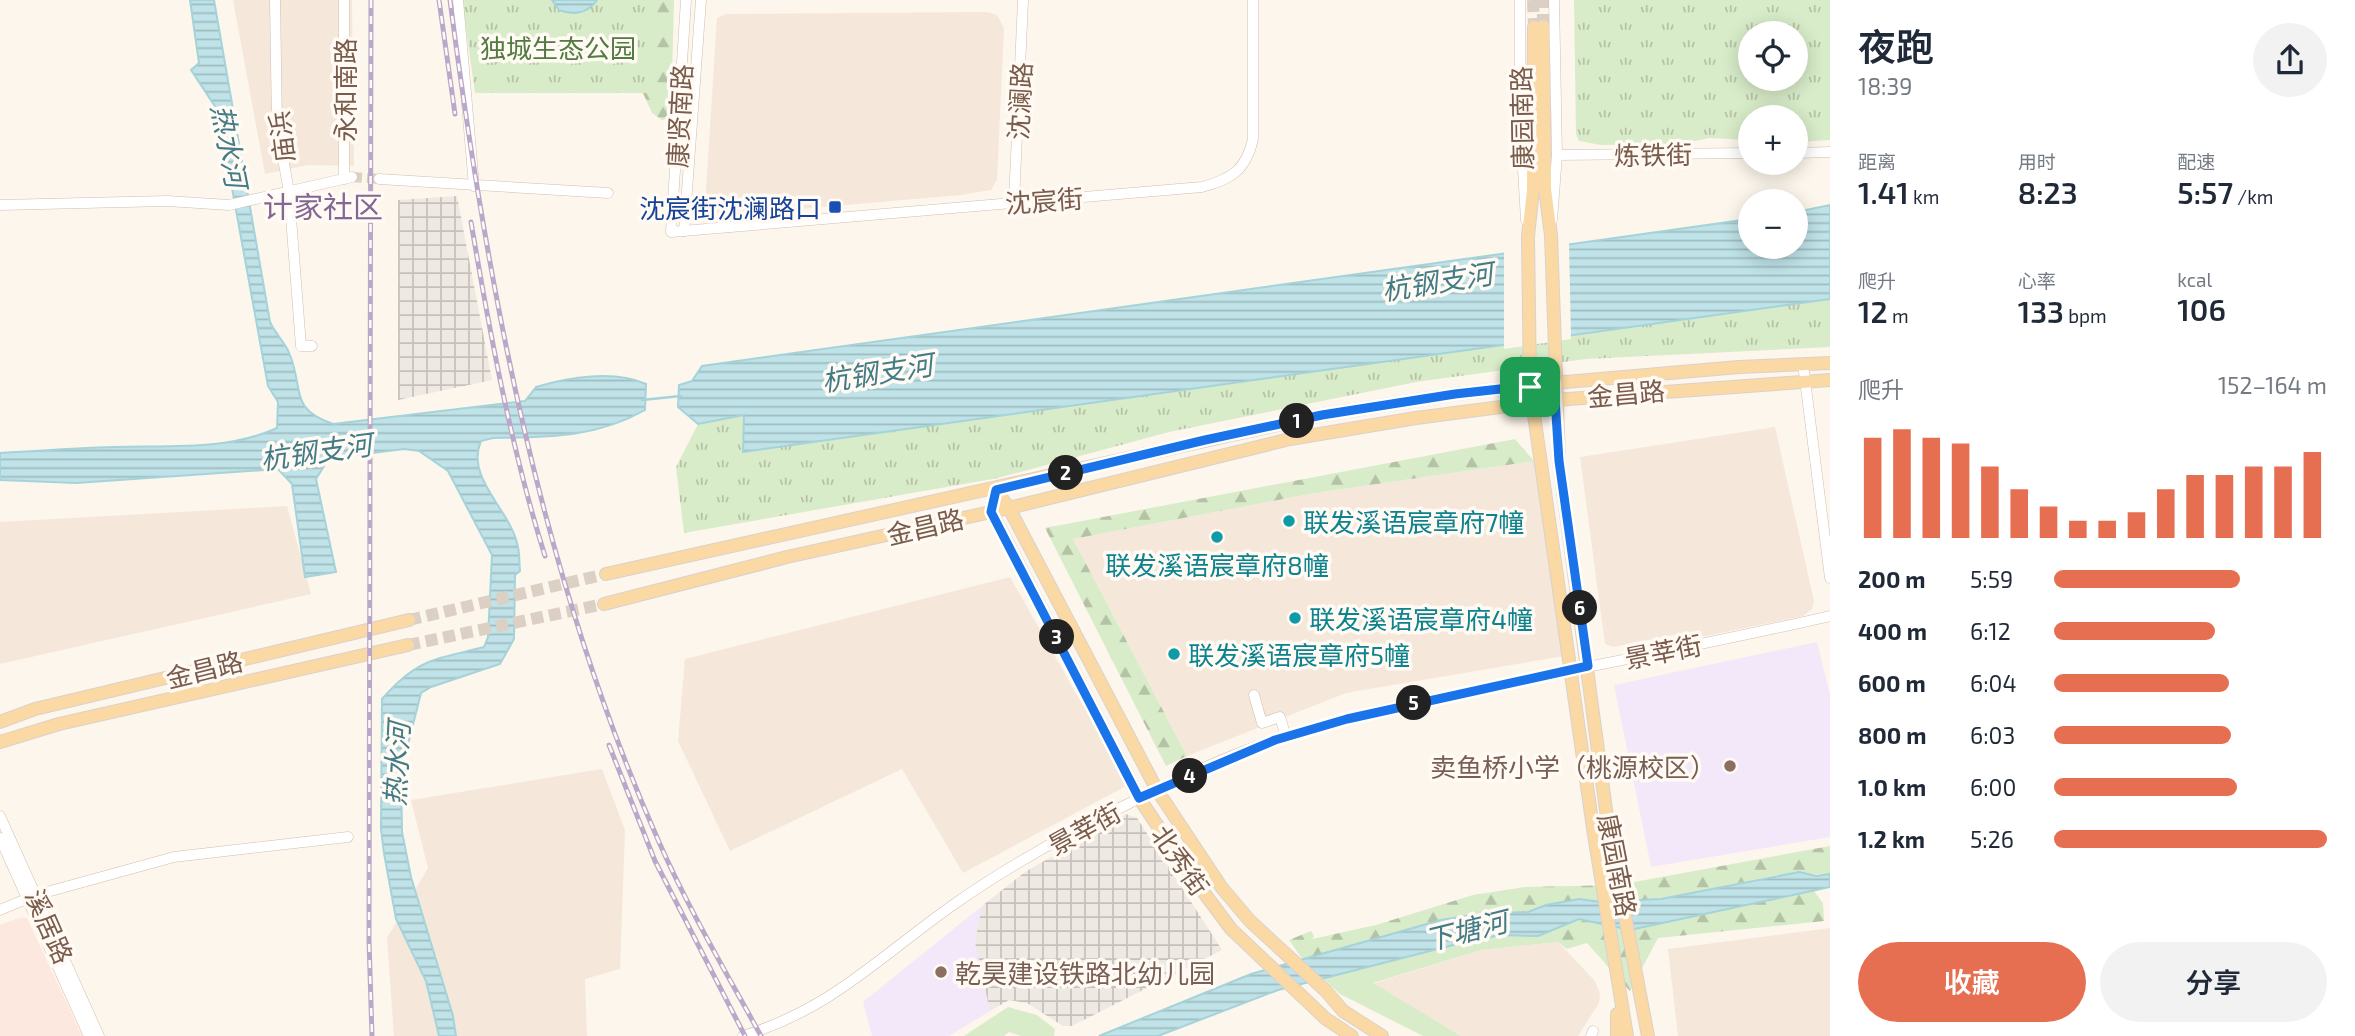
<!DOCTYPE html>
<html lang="zh">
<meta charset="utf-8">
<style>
body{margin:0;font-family:"Exo 2","Noto Sans SC",sans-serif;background:#f2f2f3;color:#1f2937;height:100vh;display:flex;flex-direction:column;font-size:26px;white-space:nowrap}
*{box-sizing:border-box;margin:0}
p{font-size:23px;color:#747a83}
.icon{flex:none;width:38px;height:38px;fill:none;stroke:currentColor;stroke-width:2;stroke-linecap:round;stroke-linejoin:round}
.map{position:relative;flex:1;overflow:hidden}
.drawer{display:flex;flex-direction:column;background:#fff;width:525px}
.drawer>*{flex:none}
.buttons{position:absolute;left:1738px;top:21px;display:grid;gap:14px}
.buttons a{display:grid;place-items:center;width:70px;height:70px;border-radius:50%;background:#fff;box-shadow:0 4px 18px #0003;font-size:35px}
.pin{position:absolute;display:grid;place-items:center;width:60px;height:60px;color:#fff;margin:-30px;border-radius:14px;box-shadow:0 4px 10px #0006}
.km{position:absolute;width:35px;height:35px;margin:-18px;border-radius:50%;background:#222;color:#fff;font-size:19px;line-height:35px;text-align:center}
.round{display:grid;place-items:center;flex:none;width:74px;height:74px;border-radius:37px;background:#f2f2f3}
.overview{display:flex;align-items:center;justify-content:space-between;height:119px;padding:0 28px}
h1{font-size:38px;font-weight:600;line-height:52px}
.stats{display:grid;grid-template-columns:repeat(3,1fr);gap:10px;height:119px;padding:7px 28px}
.stats div{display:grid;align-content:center}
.stats b{font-size:30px;font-weight:600}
.stats small{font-size:19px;font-weight:400}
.stats p{font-size:19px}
.chart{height:196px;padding:14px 28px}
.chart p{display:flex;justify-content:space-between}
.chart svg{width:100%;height:126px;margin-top:7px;stroke:#e76f51;stroke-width:6}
.primary-button{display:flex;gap:14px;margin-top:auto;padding:14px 28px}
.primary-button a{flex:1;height:80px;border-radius:42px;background:#e76f51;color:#fff;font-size:28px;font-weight:600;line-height:80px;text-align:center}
.primary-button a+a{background:#f2f2f3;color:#1f2937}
ul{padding:0 28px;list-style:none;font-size:23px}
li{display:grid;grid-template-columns:112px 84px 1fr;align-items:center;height:52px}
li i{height:18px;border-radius:9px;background:#e76f51}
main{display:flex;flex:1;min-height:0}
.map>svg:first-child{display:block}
</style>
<main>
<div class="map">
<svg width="1830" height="1036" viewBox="0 0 1830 1036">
<defs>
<pattern id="industrial-grid" width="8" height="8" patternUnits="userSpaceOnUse" patternTransform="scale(1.75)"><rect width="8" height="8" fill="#efe9e4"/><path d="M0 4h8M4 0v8" fill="none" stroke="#c7c0bb"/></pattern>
<pattern id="forest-firs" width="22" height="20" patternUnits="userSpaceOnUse" patternTransform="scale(1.75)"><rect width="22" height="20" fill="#d8ecc9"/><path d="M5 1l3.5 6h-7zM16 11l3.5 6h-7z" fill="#b4c2a5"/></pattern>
<pattern id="park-tufts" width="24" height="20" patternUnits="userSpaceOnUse" patternTransform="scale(1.75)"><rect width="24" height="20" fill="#d8ecc9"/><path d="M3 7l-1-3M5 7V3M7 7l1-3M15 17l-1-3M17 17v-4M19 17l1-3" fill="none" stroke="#b4c2a5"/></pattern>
<pattern id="water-rules" width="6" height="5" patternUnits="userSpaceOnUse" patternTransform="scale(1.75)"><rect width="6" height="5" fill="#bfe3e8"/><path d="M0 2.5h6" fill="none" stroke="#a0bbbe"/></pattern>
</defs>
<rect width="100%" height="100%" fill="#fdf6ec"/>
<g fill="#f5e8da">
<polygon points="233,0 352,0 354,166 308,165 265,174"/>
<polygon points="987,12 997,15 1004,28 997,180 991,190 961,195 717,216 705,205 717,18 725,14"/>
<polygon points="1775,427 1814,601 1812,609 1803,616 1706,636 1673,635 1613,647 1605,644 1580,457"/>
<polygon points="1534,461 1564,656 1346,693 1187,756 1073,539 1315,493"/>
<polygon points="287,506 311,594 0,664 0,522"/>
<polygon points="1010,577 1128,785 963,873 902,769 730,851 678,741 685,659"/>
<polygon points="602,769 625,830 620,969 585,979 587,1036 394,1036 387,938 428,868 411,800"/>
<polygon points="1830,928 1830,1036 1678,1036 1668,949"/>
<polygon points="1558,942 1595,981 1600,994 1599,1003 1578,1036 1461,1036 1372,984 1481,950"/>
</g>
<polygon fill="#fde8e0" points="19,918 27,918 82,1036 0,1036 0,925"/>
<g fill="url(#industrial-grid)">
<polygon points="457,196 492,380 398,400 398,200"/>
<polygon points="1126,814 1137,818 1222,950 1072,1026 1063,1026 1027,1003 1009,1000 990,1011 980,992 973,929 982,906 1025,872"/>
</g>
<g fill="#f3e8fa">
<polygon points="1817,642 1830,695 1830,837 1651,867 1614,685"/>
<polygon points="982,906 975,942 990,1011 949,1036 872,1036 863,1002"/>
</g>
<g fill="#d8ecc9">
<path d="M1552 929 1558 942 1481 950 1373 983 1461 1036H1423L1340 994 1322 977C1376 961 1433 948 1489 937 1511 933 1531 939 1552 929Z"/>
<polygon points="1008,1007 1037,1015 1055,1029 1054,1036 1021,1036 1009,1032 1004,1036 964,1036"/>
</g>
<g fill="url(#forest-firs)">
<polygon points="651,0 674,0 671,118 662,120 652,113 643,93"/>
<polygon points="1515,439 1534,461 1315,493 1073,539 1187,756 1166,766 1045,528"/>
<polygon points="1830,846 1830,874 1777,875 1661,899 1601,902 1579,899 1546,905 1528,912 1479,914 1441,920 1303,960 1289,940 1311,931 1314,936 1312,939 1376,925 1473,895 1525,887 1618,885"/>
<polygon points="1814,891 1823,903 1824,921 1658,938 1630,991 1587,943 1567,949 1558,942 1552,929 1579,919 1609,924"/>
</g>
<g fill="url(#park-tufts)" fill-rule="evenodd">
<polygon points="462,0 654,0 649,93 475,93"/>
<path d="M1574 0H1830V140L1796 142V117H1750V140L1709 138 1681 144 1601 145 1579 141 1576 134ZM1796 33V79H1750V33Z"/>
<polygon points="1830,299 1830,347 1586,359 1416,382 1169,432 998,478 684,533 676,467 698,424 744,415 744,452"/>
</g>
<g fill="url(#water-rules)" stroke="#a5d3da" stroke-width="2">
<path d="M190 0H214L270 322C275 334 286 343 290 355 304 390 289 409 333 424L525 401 536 387C569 377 614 370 646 384L645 410C596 438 547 437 493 438L481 441C465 477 509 509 517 543 520 552 519 562 520 571L515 575 514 639 500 664 431 687 421 693 401 772 402 832 411 877 453 1016 456 1036H439L426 981 396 919 384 853 381 829 382 699C418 658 434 660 484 647L488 637 492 555 448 471 419 451 404 449 348 456 326 463 316 479 336 572 305 577 292 484 278 469 76 483 0 480V453C38 451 75 448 113 447 167 445 227 451 277 428L278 402 268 386 218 111 191 70 199 63Z"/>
<path d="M552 0H597C588 13 574 16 559 10Z"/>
<polygon points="1830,205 1830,299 743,452 744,415 698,424 678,407 679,385 692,381 702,366 1750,219 1750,247 1796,247 1796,212"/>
<polygon points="1799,872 1816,876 1830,874 1830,887 1630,930 1579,919 1538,936 1500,935 1461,943 1278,990 1158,1036 1099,1036 1251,974 1441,920 1479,914 1528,912 1546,905 1579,899 1601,902 1661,899"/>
</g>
<polygon fill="#fdf6ec" points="1569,243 1571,339 1504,349 1504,250"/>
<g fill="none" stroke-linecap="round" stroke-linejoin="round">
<polyline stroke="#a5d3da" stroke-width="2.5" points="642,400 681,396"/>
<polyline stroke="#dcd0c4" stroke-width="10" stroke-dasharray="10 5" stroke-linecap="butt" points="352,177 379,179"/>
<g stroke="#dcd0c4" stroke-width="12" stroke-dasharray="12 6" stroke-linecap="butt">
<polyline points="1533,0 1534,27"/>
<polyline points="1543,26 1543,0"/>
<polyline points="409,620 606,574"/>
<polyline points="408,645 604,604"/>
</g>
<g stroke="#d1beb0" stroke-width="11">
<g id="minor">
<polyline points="275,0 277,125 289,192 301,346 312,346"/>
<polyline points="458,0 474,186"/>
<path d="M686 0 671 232 1202 187C1232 179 1246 170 1253 139V0"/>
<polyline points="1520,0 1520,118 1526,220"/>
<polyline points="1796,153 1830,152"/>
<polyline points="1557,155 1750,153"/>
<polyline points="344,179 344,0"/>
<polyline points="379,179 608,193"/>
<polyline points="1014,202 1023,0"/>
<polyline points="0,205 167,201 229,205 352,177"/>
<polyline points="1552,220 1557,155 1554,0"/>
<polyline points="684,231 701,0"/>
<polyline points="1803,364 1830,578"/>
<polyline points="1254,695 1262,723 1280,717 1286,737"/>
<polyline points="0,816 99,1036"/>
<polyline points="0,838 89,1036"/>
<polyline points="0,910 36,895 174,857 348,837"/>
<path d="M743 1036C833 1008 879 957 953 905 1010 865 1075 829 1138 799 1182 777 1228 756 1274 740 1339 718 1408 704 1476 690 1594 665 1713 643 1830 616"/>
<polyline points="1591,1036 1593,1031"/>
</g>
</g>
<g stroke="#dad1cd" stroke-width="14">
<g id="major">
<polyline points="1543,26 1545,189 1551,235 1559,461 1609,832 1648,1036"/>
<polyline points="1534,27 1533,190 1528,236 1530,387 1594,835 1627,1036"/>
<polyline points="996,490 1009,508 1157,790 1222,888 1250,921 1326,991 1343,1011 1382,1036"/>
<polyline points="993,505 991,511 1139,798 1190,874 1231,929 1326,1019 1352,1036"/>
<polyline points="606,574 1322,415 1455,394 1554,383 1739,367 1830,363"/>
<polyline points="604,604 787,557 1009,508 1290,439 1416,418 1555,400 1830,380"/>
<polyline points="0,722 35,709 409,620"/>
<polyline points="0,742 59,724 408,645"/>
<polyline points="1617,1014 1617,1036"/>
</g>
</g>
<use href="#minor" stroke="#fff" stroke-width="10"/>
<use href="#major" stroke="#fbd9a5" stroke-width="12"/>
<g stroke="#b9a8c9" stroke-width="5">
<g id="rail">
<polyline points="371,0 369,940 372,1036"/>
<polyline points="439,0 455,114"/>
<path d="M450 0C487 287 541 576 659 842 688 908 726 972 761 1036"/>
<path d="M471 222C490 334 511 448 545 556"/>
<polyline points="609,745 655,861 745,1036"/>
</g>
</g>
<use href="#rail" stroke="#fffaf3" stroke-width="2.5" stroke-dasharray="8" stroke-linecap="butt"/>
</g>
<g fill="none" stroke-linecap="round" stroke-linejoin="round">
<g stroke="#fff" stroke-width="14">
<polygon id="route" points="1554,383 1559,461 1588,666 1347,719 1275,740 1139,798 991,512 996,490 1205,440 1322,415 1455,394"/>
</g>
<use href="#route" stroke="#1a73e8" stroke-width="9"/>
</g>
<rect fill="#1a4fb4" stroke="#fffaf3" stroke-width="2.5" x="828" y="200" width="14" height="14" rx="3.5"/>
<g fill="#0f9aa8" stroke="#fffaf3" stroke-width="2.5">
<circle cx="1289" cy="521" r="7"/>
<circle cx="1217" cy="537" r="7"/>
<circle cx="1295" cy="618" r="7"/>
<circle cx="1174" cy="654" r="7"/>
</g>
<g fill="#8d6e63" stroke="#fffaf3" stroke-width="2.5">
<circle cx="1730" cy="766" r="7"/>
<circle cx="941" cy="972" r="7"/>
</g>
<g text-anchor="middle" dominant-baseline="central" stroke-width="7" stroke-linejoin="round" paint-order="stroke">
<g font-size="26" fill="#537a41" stroke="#fffaf3">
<text x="558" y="47">独城生态公园</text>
</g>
<g font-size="26" fill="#7a5c4d" stroke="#fffaf3">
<text transform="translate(344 90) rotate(-90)">永和南路</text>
<text transform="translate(1019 101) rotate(-87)">沈澜路</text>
<text transform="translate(679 116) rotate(-87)">康贤南路</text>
<text transform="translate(1521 118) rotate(-91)">康园南路</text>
<text transform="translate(281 137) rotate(-97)">庙浜</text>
<text transform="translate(1653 154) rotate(-1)">炼铁街</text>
<text transform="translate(1044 200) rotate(-4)">沈宸街</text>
<text transform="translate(1626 393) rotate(-5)">金昌路</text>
<text transform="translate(925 526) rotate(-13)">金昌路</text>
<text transform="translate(1663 651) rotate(-11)">景莘街</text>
<text transform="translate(204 669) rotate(-14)">金昌路</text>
<text transform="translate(1084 828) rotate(-29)">景莘街</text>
<text transform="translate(1181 860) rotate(55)">北秀街</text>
<text transform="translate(1618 865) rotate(79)">康园南路</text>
<text transform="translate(50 926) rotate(66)">溪居路</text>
</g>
<g font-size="26" fill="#164399" stroke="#fffaf3" text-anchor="end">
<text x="821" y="207">沈宸街沈澜路口</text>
</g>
<g font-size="26" fill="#0d838f" stroke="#fffaf3" text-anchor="start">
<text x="1303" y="521">联发溪语宸章府7幢</text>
<text x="1217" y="564" text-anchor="middle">联发溪语宸章府8幢</text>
<text x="1309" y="618">联发溪语宸章府4幢</text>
<text x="1188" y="654">联发溪语宸章府5幢</text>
</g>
<g font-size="26" fill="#785e54" stroke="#fffaf3" text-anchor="end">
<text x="1716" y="766">卖鱼桥小学（桃源校区）</text>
<text x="955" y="972" text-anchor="start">乾昊建设铁路北幼儿园</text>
</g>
<g font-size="28" font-style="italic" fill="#437c86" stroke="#fffaf3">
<text transform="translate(230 146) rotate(79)">热水河</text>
<text transform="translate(1437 281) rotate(-9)">杭钢支河</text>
<text transform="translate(877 372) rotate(-9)">杭钢支河</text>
<text transform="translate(316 451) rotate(-8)">杭钢支河</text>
<text transform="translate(396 764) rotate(-87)">热水河</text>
<text transform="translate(1466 930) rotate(-14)">下塘河</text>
</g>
<g font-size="30" fill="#846695" stroke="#fffaf3">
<text x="323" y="206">计家社区</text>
</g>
</g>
</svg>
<div class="buttons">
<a><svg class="icon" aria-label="locate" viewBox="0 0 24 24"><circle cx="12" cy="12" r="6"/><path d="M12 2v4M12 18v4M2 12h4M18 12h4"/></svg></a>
<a>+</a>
<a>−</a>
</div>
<div class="pin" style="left:1530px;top:387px;background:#1e9e55"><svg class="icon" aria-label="arrive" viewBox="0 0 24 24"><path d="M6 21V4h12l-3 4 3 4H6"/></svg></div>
<b class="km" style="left:1297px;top:421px">1</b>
<b class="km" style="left:1066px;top:473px">2</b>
<b class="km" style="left:1057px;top:637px">3</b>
<b class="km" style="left:1190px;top:776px">4</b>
<b class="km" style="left:1414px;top:703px">5</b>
<b class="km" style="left:1580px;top:608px">6</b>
</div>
<section class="drawer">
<div class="overview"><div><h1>夜跑</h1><p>18:39</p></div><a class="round"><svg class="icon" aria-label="share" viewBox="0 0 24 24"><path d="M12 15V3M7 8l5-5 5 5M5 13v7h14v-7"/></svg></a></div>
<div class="stats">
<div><p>距离</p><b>1.41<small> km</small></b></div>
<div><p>用时</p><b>8:23</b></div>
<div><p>配速</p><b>5:57<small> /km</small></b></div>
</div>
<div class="stats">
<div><p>爬升</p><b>12<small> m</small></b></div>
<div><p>心率</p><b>133<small> bpm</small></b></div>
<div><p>kcal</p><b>106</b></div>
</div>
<div class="chart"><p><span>爬升</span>152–164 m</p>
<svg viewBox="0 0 160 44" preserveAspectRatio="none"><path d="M5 44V9M15 44V6M25 44V9M35 44V11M45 44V19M55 44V27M65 44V33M75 44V38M85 44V38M95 44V35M105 44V27M115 44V22M125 44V22M135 44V19M145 44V19M155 44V14"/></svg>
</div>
<ul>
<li><b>200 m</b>5:59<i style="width:68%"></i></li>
<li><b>400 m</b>6:12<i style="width:59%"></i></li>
<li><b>600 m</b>6:04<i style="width:64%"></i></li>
<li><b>800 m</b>6:03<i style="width:65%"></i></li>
<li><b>1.0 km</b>6:00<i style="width:67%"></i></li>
<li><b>1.2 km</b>5:26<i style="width:100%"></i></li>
</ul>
<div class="primary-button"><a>收藏</a><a>分享</a></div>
</section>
</main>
